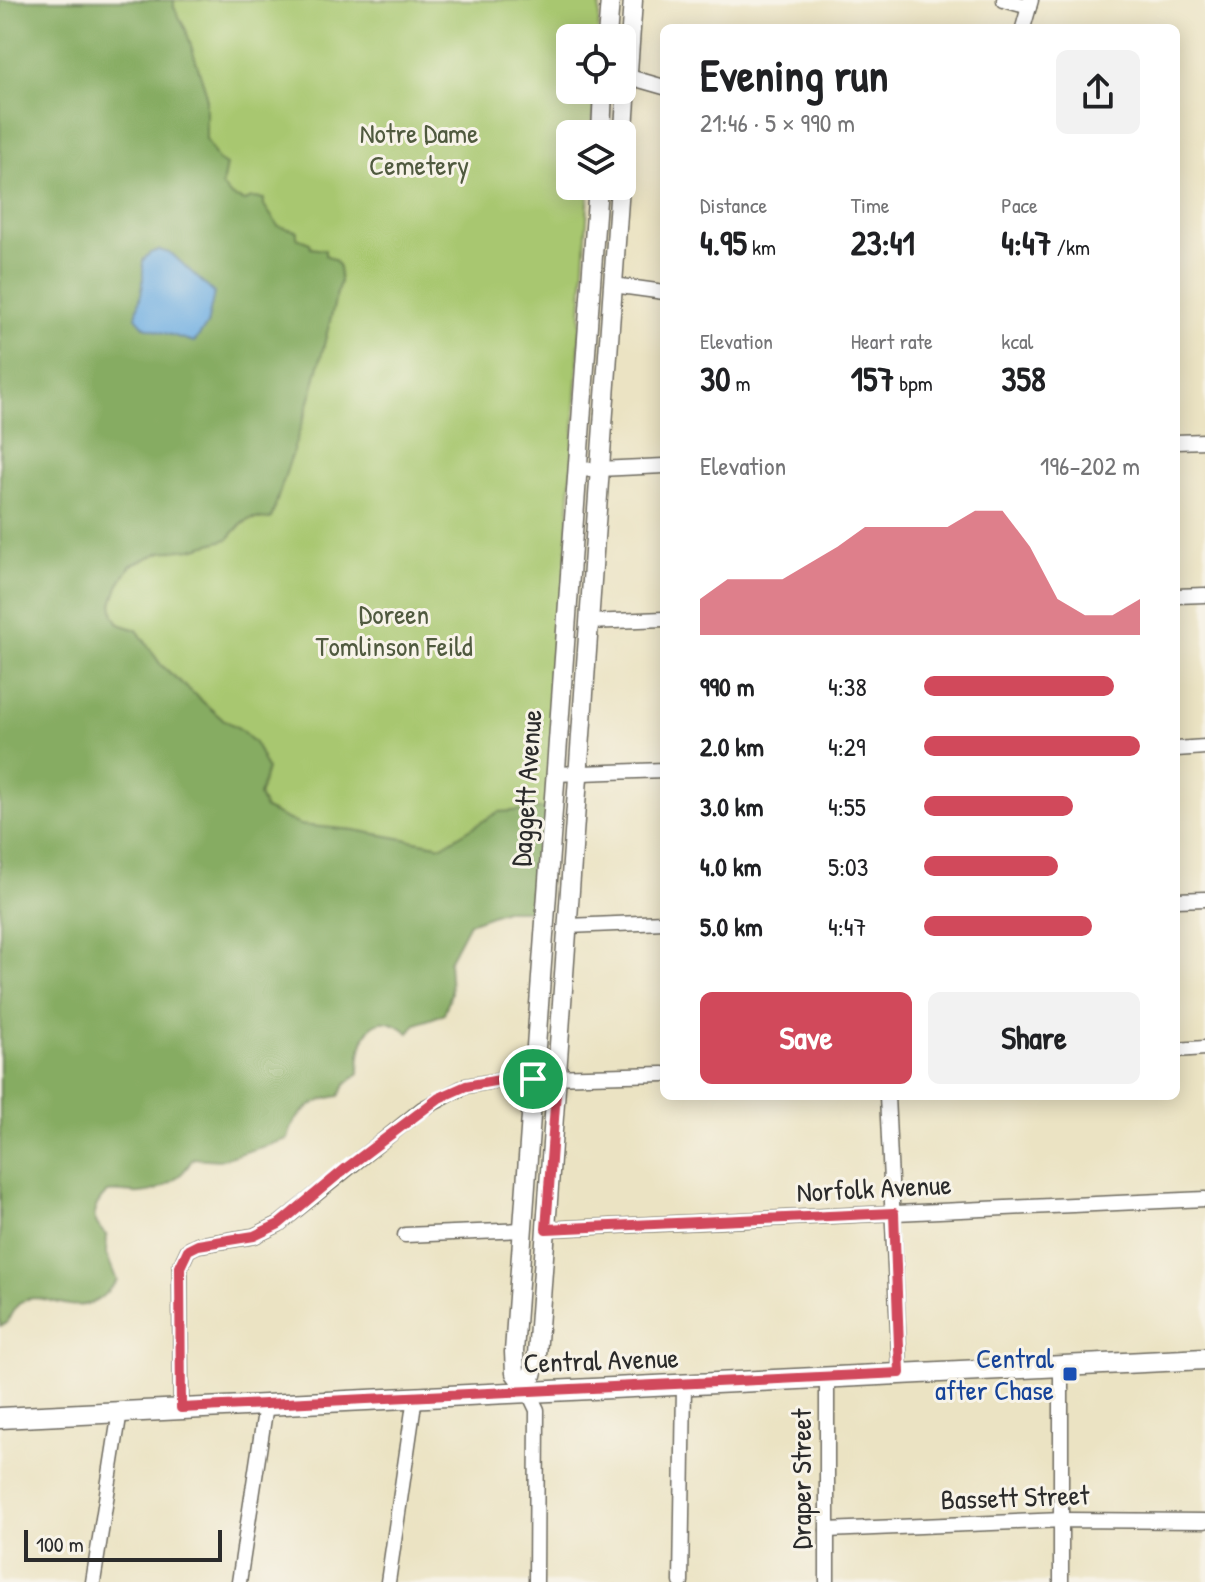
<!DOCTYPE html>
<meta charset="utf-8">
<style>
body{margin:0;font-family:"Patrick Hand",sans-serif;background:#f2f2f2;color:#202124;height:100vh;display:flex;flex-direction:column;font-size:30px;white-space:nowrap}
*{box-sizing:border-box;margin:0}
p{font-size:26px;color:#757577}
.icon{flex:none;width:44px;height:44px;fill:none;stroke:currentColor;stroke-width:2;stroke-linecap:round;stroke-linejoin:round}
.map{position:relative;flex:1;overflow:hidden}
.details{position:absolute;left:660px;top:24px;width:520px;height:1076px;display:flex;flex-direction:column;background:#fff;border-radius:12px;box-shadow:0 4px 20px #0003}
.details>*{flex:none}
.fabs{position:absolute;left:556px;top:24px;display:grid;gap:16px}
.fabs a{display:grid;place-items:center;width:80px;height:80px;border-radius:12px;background:#fff;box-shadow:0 4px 20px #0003;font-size:40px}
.scale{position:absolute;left:24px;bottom:20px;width:198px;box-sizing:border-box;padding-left:8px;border:4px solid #2b2b2b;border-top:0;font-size:22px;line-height:28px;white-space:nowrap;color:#2b2b2b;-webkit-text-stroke:6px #f7f3e8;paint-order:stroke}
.pin{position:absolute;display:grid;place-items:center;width:68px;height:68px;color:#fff;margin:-34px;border:4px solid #fff;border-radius:50%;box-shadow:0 2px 8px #0007}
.round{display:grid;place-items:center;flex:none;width:84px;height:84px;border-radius:12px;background:#f2f2f2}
.overview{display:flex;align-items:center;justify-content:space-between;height:136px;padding:0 40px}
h1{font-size:44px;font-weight:800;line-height:60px}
.stats{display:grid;grid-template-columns:repeat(3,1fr);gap:12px;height:136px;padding:8px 40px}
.stats div{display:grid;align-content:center}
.stats b{font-size:34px;font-weight:800}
.stats small{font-size:22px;font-weight:400}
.stats p{font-size:22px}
.chart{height:224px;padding:16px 40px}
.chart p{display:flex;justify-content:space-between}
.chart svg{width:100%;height:144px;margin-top:8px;fill:#d1495b;opacity:.7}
.cta{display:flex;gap:16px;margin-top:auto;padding:16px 40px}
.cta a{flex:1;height:92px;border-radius:12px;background:#d1495b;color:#fff;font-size:32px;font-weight:800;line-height:92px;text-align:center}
.cta a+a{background:#f2f2f2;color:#202124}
ul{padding:0 40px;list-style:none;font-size:26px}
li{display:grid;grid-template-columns:128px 96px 1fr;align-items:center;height:60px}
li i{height:20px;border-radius:10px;background:#d1495b}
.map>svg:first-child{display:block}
</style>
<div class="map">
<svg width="1205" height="1582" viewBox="0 0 1205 1582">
<rect width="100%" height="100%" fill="#f7f3e8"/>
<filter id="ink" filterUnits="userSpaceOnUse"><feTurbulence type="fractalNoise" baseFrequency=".0125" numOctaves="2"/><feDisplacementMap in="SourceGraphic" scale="16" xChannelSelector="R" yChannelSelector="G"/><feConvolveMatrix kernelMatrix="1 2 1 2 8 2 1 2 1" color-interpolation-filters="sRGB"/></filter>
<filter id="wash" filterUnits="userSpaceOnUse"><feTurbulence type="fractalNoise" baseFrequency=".006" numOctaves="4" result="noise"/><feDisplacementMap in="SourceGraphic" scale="32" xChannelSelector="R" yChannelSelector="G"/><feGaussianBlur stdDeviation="1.8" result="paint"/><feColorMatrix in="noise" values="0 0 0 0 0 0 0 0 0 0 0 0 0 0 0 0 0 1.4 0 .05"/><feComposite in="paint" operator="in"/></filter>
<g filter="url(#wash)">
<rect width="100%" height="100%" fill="#ebe3c3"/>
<path fill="#a8c76f" stroke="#6a794d" stroke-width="2" d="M158 0H600L598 38H570V90H595L592 134H570V186H589L551 808 442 846 354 830 300 826 265 809 259 796 263 781 240 729 221 718 161 665 137 630 119 624 113 614 112 604 118 586 131 565 161 552 236 530C244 521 251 518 263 519L306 413 340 281 210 198Z"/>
<path fill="#86ac62" stroke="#586c46" stroke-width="2" d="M0 0H174V7L186 30 206 92V139L218 160 226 165 222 186 231 196 244 201 252 198 264 199V205L278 226 297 231V238L310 243 311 248 325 250V255C339 260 340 265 340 281L313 389 271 519 253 518 242 523 228 539 192 549 161 552 131 565 118 586 112 604 114 615 119 624 137 630 161 665 221 718 240 729 255 743 267 769 259 796 265 809 300 825 354 830 442 846 498 812 551 808 546 910H505L469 923 449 961 451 993 444 1014 416 1024 409 1033C371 1003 359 1039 359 1073L346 1084 339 1096C315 1099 293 1113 288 1139L219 1160 193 1158C183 1177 162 1192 140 1193 129 1194 119 1190 107 1192 91 1209 89 1219 107 1236L106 1253 117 1281C110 1288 103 1298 94 1302 58 1318 27 1272 7 1323L0 1326Z"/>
<polygon fill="#6eaee2" stroke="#4c6c86" stroke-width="2" points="159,250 172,254 214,293 207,325 194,342 145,327 136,317 143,285 143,260 150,253"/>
</g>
<g filter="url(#ink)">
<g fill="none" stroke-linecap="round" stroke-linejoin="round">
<g stroke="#6e6b60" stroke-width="17">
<g id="minor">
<polyline points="1004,0 1029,7"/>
<polyline points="1023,28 1031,0"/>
<polyline points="622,75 664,87"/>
<polyline points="613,285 664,292"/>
<polyline points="1176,442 1205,441"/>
<polyline points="577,470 664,466"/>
<polyline points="1176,596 1205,595"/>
<polyline points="589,622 664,619"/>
<polyline points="1176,749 1205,747"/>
<polyline points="555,774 664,770"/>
<polyline points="1176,900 1205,899"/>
<polyline points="568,926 664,922"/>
<polyline points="1176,1050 1205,1048"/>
<polyline points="887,1096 900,1373"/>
<polyline points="546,1229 1205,1199"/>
<polyline points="405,1235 524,1230"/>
<polyline points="528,1391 537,1410 536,1582"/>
<polyline points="181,1408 180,1267 188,1250 198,1245 254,1236 279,1224 422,1109 466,1086 511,1078 664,1074"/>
<polyline points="827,1530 1063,1520 1205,1521"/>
<polyline points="93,1582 120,1411"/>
<polyline points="239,1582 266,1405"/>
<polyline points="388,1582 415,1397"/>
<polyline points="681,1582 684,1385"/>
<polyline points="827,1582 827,1376"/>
<polyline points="1061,1582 1061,1367"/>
</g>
</g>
<g stroke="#6e6b60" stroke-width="21">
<g id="tertiary">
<polyline points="607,38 610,0"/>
<polyline points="601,134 603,90"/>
<polyline points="622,157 633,0"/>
<polyline points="528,1391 515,1373 514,1352 598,186"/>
<polyline points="528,1391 537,1355 620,186"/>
</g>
</g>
<g stroke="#6e6b60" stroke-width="23">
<polyline id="secondary" points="0,1418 1205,1359"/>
</g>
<use href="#minor" stroke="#fff" stroke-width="14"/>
<use href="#tertiary" stroke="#fff" stroke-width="18"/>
<use href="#secondary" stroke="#fff" stroke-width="20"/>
</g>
</g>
<g fill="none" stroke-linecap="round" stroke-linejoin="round" filter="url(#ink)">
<g stroke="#fff" stroke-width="16">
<polygon id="route" points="511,1078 557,1078 546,1229 894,1213 900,1373 181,1408 180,1267 188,1250 198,1245 254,1236 279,1224 345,1169 439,1098 466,1086"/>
</g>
<use href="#route" stroke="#d1495b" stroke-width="10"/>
</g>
<rect fill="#1a4fb4" stroke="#f7f3e8" stroke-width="3" x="1062" y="1366" width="16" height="16" rx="4"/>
<g text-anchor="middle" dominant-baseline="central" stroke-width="6" stroke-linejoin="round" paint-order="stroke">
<g font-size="28" fill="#505a3f" stroke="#f7f3e8">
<text x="419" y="133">Notre Dame<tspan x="419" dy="32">Cemetery</tspan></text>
<text x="394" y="614">Doreen<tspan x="394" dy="32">Tomlinson Feild</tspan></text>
</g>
<g font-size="28" fill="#2b2b2b" stroke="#f7f3e8">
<text transform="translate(526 788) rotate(-86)">Daggett Avenue</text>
<text transform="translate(874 1188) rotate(-3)">Norfolk Avenue</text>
<text transform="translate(601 1360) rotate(-2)">Central Avenue</text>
<text transform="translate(801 1479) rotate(-90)">Draper Street</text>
<text transform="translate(1015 1497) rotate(-2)">Bassett Street</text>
</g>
<g font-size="28" fill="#164399" stroke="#f7f3e8" text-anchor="end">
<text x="1054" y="1358">Central<tspan x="1054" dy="32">after Chase</tspan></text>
</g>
</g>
</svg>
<div class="fabs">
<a><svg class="icon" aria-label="locate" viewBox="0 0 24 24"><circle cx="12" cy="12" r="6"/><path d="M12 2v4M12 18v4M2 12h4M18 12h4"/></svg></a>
<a><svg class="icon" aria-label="layers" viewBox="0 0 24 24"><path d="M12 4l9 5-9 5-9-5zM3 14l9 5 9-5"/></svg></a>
</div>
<div class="scale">100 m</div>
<div class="pin" style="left:533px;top:1079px;background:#1e9e55"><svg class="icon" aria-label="arrive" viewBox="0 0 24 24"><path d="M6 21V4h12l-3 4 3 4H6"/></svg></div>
<section class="details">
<div class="overview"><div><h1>Evening run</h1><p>21:46 · 5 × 990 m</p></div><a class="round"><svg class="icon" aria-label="share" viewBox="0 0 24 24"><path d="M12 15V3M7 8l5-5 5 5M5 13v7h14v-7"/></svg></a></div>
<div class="stats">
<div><p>Distance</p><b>4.95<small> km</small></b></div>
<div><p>Time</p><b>23:41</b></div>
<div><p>Pace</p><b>4:47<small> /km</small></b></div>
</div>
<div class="stats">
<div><p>Elevation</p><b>30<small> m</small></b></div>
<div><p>Heart rate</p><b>157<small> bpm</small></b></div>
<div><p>kcal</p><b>358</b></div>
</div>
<div class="chart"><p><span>Elevation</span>196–202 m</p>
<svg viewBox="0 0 160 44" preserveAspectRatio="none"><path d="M0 44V33L10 27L20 27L30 27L40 22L50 17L60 11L70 11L80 11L90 11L100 6L110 6L120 17L130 33L140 38L150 38L160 33V44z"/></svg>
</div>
<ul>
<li><b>990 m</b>4:38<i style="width:88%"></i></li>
<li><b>2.0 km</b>4:29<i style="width:100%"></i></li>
<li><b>3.0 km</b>4:55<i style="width:69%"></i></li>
<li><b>4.0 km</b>5:03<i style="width:62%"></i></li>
<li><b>5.0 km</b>4:47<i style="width:78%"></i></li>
</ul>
<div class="cta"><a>Save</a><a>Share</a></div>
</section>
</div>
